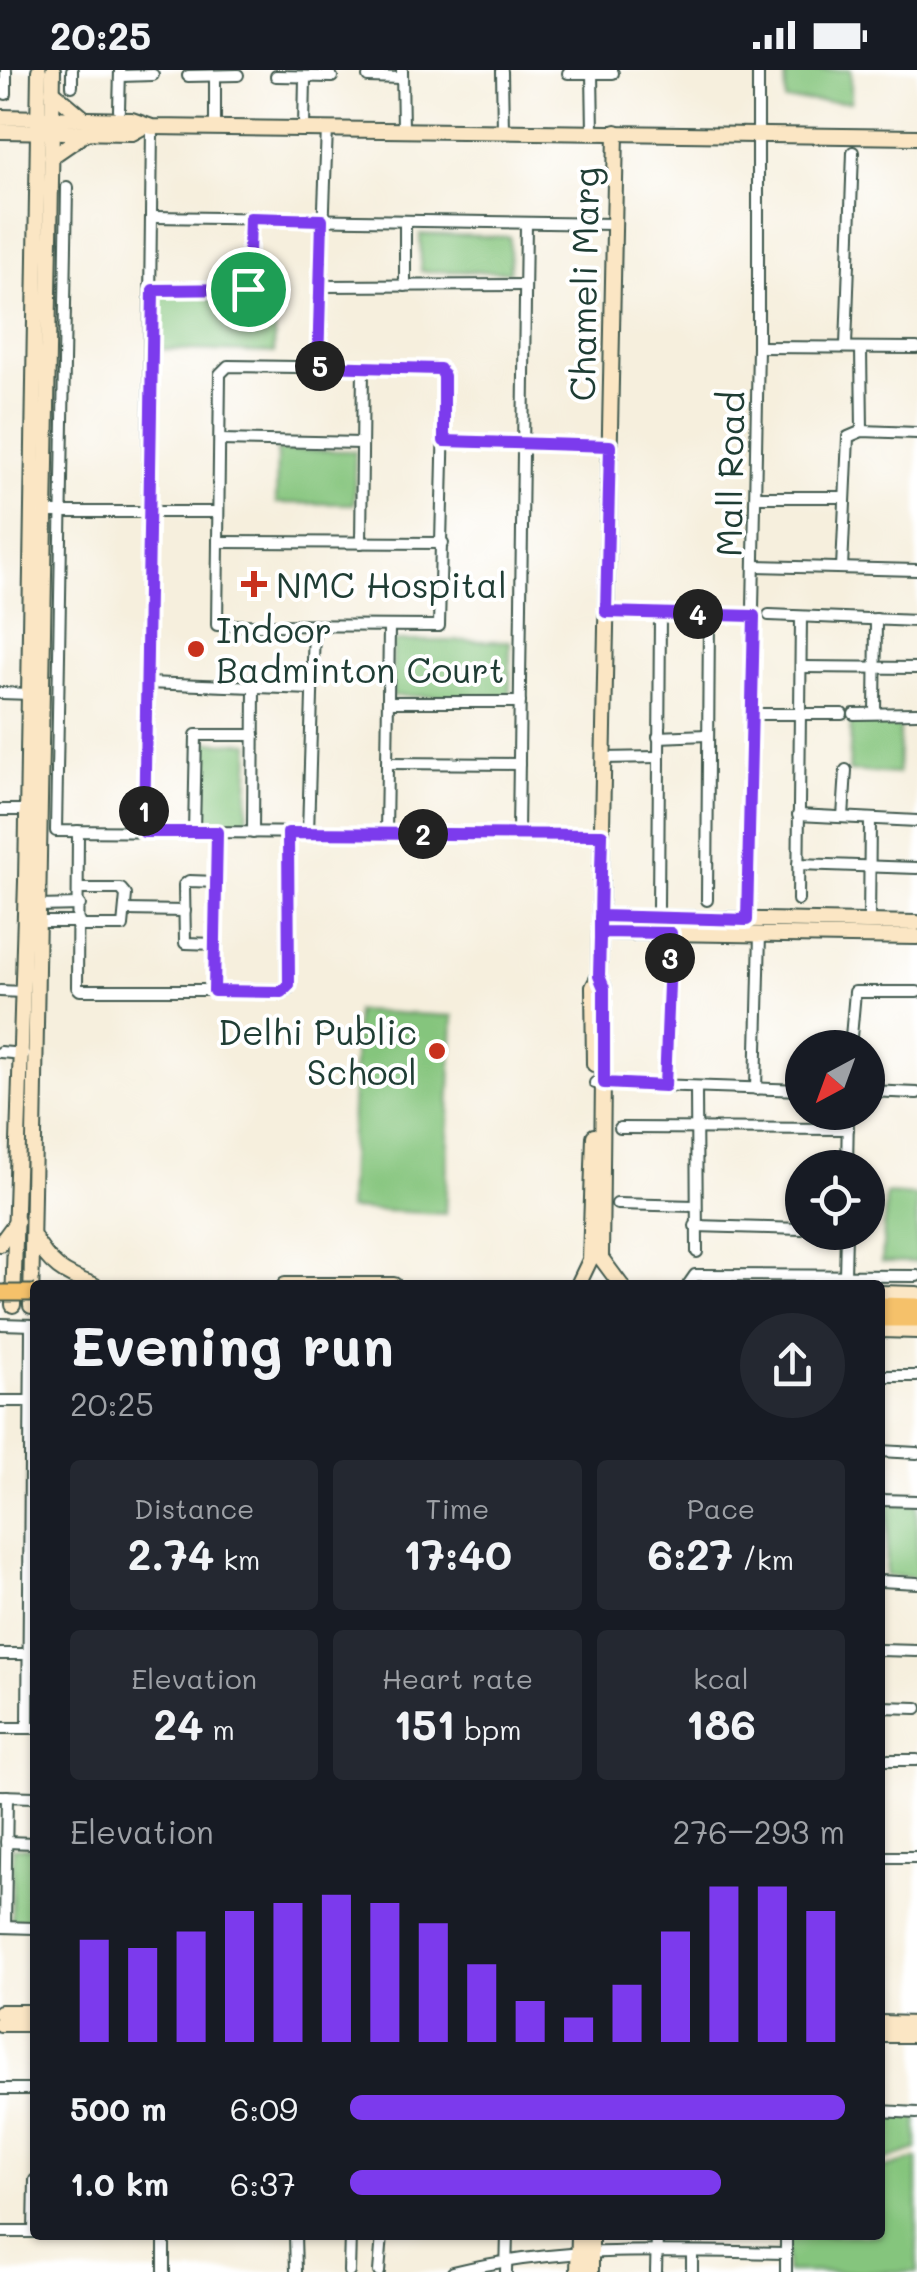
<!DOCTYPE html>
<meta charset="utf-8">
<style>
body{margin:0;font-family:Mali,sans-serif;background:#242831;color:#f1f3f6;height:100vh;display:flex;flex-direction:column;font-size:38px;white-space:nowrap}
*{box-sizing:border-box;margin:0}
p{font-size:32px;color:#9ea1a6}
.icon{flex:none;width:55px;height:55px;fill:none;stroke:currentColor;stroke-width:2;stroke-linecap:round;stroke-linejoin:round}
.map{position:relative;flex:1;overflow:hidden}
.drawer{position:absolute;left:30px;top:1210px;width:855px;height:960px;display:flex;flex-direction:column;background:#171b24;border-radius:10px;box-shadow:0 2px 8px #0004}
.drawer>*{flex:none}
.needle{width:65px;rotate:221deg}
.fabs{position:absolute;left:785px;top:960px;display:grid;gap:20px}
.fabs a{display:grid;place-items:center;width:100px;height:100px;border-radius:50%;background:#171b24;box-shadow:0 2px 8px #0004;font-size:50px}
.pin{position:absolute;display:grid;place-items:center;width:85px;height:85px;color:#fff;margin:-42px;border:5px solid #fff;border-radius:50%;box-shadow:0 2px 10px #0007}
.km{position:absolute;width:50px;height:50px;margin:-25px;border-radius:50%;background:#222;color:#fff;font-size:28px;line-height:50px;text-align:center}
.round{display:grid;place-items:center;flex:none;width:105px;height:105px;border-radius:52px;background:#242831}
.headline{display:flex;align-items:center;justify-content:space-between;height:170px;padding:0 40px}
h1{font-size:55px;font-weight:800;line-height:75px}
.figures{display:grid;grid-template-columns:repeat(3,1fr);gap:15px;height:170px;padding:10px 40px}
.figures div{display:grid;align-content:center;border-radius:10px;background:#242831;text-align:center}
.figures b{font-size:42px;font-weight:800}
.figures small{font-size:28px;font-weight:400}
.figures p{font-size:28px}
.chart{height:280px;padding:20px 40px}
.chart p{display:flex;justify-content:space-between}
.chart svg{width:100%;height:180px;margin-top:10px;stroke:#7c3aed;stroke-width:6}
ul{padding:0 40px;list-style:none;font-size:32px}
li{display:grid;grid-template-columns:160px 120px 1fr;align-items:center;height:75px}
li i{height:25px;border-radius:12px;background:#7c3aed}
.status{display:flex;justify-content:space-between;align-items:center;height:70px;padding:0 50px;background:#171b24;direction:ltr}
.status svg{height:28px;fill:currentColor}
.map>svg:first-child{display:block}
</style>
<div class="status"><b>20:25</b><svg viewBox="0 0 49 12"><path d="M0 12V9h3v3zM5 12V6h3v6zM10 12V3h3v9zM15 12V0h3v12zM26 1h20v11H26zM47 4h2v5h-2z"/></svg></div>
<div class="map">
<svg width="917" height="2202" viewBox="0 0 917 2202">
<rect width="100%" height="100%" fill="#fff"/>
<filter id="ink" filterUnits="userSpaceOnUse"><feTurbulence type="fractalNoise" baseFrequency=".01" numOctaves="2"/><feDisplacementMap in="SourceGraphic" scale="20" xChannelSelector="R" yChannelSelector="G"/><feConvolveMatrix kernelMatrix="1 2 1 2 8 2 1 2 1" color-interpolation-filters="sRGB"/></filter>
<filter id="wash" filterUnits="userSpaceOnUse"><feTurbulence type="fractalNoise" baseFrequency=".0048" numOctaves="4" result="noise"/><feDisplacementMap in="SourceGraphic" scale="40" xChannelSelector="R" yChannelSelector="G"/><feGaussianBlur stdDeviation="2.25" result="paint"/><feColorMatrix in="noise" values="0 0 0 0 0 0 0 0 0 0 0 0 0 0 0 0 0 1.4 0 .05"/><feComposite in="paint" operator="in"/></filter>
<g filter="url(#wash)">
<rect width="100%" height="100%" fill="#f6efdd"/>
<g fill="#85c57d" stroke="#528158" stroke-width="2.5">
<polygon points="785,0 851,0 851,32 786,31"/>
<polygon points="420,164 510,167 510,202 421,201"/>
<polygon points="161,225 276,230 274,283 159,279"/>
<polygon points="277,380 355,381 354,434 276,433"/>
<polygon points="393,571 510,571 510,627 392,626"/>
<polygon points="851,651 900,654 898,704 849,701"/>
<polygon points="202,672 250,673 247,757 200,755"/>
<polygon points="356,941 453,946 445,1144 348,1139"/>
<polygon points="886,1124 917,1126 917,1192 882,1192"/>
<polygon points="888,1433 917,1434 917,1508 886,1506"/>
<polygon points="13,1777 35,1778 35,1853 11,1853"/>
<polygon points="886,2045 917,2045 917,2080 880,2092"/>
<polygon points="917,2089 917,2202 786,2202 786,2165 880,2165 880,2099"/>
</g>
</g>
<g filter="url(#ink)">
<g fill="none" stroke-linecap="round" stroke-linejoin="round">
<g stroke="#3f584d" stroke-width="14">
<g id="street">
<polyline points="402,0 403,59"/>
<polyline points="502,1 503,61"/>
<polyline points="568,3 592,3 593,62"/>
<polyline points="592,3 613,3"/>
<polyline points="120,6 153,5"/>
<polyline points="188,6 238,5"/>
<polyline points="215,6 215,57"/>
<polyline points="276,6 332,7"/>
<polyline points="368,7 402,8"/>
<polyline points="72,16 72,0"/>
<polyline points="6,24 6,0"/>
<polyline points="119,40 120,0"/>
<polyline points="304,58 305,8"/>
<polyline points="67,117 56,761 602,765"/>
<polyline points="154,147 614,154"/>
<polyline points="320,216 525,215"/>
<polyline points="405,216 405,151"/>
<polyline points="153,220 248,219 250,148"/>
<polyline points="846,276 853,82"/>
<polyline points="758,277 917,278"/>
<polyline points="861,278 862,361"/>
<polygon points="228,296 440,299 445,306 439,556 217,555 220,304"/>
<polyline points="318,297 327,58"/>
<polyline points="220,370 362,373"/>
<polyline points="444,371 610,376"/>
<polyline points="756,427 844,427"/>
<polyline points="39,442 218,442"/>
<polyline points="218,472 443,473"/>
<polyline points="361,473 363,296"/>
<polyline points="755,496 917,500"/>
<polyline points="842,498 848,367 862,361 917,363"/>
<polyline points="606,542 754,546"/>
<polyline points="769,545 917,551"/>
<polyline points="801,597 917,598"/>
<polyline points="146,613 312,619"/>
<polyline points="0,623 31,624"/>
<polyline points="388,632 520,632"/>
<polyline points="875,643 876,549"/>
<polyline points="752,644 842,644"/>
<polyline points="854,644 917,643"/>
<polyline points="658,667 707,665"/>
<polyline points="603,688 658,687"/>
<polyline points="387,693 519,694"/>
<polyline points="0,740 26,740"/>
<polyline points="798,745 917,751"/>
<polyline points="843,747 846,700"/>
<polyline points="78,761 77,917 80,920 287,920 288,763"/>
<polyline points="144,762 152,57"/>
<polyline points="194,762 196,665 254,665"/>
<polyline points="253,763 254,617"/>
<polyline points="308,763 314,557"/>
<polyline points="386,764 389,558"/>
<polyline points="518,764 526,153"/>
<polyline points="798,794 917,798"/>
<polyline points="707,830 709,545"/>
<polyline points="798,830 801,547"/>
<polyline points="38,836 80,835"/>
<polyline points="658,838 660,543"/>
<polyline points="125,840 185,841"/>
<polyline points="38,852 79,852"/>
<polyline points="869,852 870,749"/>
<polyline points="747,854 758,277 758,0"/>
<polyline points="79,856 123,856 126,825 121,819 80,819"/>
<polyline points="216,874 185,873 184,815 189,811 217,812"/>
<polyline points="0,921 23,922"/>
<polyline points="214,921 217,762"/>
<polyline points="850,978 855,922 917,922"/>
<polyline points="0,982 24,984"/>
<polyline points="595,1013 802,1020"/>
<polyline points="665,1016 671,863"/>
<polyline points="696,1017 697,1182"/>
<polyline points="756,1019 760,864"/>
<polyline points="868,1021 917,1023"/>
<polyline points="620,1058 848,1059"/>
<polyline points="847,1098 848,1042"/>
<polyline points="617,1134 695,1136"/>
<polyline points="695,1156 802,1159"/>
<polyline points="845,1206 846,1162"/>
<polyline points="688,1215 695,1205 917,1206"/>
<polyline points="0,1254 34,1255"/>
<polyline points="880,1306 917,1306"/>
<polyline points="0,1331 30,1331"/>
<polyline points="880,1381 917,1383"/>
<polyline points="880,1430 917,1431"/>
<polyline points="880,1511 917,1513"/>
<polyline points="880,1580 917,1581"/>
<polyline points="0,1584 29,1584"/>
<polyline points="880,1637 917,1638"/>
<polyline points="0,1658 34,1658"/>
<polyline points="28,1658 31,1255"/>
<polyline points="880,1690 917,1690"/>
<polyline points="0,1726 35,1727"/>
<polyline points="6,1772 35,1773"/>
<polyline points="880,1787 917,1787"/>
<polyline points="1,1857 35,1858"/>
<polyline points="5,1857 7,1726"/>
<polyline points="0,2019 35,2019"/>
<polyline points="880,2041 917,2043"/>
<polyline points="0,2162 35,2162"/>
<polyline points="34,2162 35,2110"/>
<polyline points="295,2165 296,2202"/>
<polyline points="164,2202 164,2165"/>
<polyline points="349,2202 350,2165"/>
<polyline points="379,2202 382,2165"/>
<path d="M453 2202C563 2175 673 2181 786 2183"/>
<polyline points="506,2202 507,2165"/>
<polyline points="656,2202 657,2165"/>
<polyline points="692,2202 692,2182"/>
<polyline points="786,2202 786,2165"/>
</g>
</g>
<g stroke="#3f584d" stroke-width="18">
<g id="secondary">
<polyline points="52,21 85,49"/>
<polyline points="0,47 132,50 152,57 917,67"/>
<polyline points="0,61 132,63 143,57"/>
<polyline points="616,62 599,906 604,918 601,1188 621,1215"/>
<polyline points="51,87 86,63"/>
<polyline points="600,847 917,853"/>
<polyline points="600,862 917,867"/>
<polyline points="594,994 593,917 599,906"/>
<path d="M33 1166C49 1195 64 1205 94 1215"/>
<polyline points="0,1174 17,1151"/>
<polyline points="285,1215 394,1215"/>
<polyline points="578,1215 590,1190 594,1066"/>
<polyline points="880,1223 917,1224"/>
<polyline points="13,1235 26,811 39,0"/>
<polyline points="31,1236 53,0"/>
<polyline points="880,1260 917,1261"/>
<polyline points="0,1942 35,1942"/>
<polyline points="880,1953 917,1954"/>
<polyline points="0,1954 35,1954"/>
<polyline points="880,1965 917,1965"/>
<polyline points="578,2202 579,2165"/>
<polyline points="591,2202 591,2165"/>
</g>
</g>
<g stroke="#3f584d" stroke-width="19">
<g id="primary">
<polyline points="880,1235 917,1236"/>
<polyline points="880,1249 917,1249"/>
</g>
</g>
<use href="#street" stroke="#fff" stroke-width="10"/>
<use href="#secondary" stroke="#fbe6c4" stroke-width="14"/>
<use href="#primary" stroke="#f5c16b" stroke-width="15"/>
<g stroke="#3f584d" stroke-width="19" stroke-linecap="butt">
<polyline id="primary-bridge" points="0,1223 35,1223"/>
</g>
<use href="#primary-bridge" stroke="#f5c16b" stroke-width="15"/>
</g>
</g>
<g fill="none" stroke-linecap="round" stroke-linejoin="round" filter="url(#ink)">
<g stroke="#fff" stroke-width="20">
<path id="route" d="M248 219 153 220 144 762H217L214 921 282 922 289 915 288 763 602 765C601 799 600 834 600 868L599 906 604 918V1013L665 1016 671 863 600 862V846L747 850 754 546 606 542 610 376 444 371V306L440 299 318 296 322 150 250 148 248 219"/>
</g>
<use href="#route" stroke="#7c3aed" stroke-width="12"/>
</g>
<g fill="#c8321e" stroke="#fff" stroke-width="4">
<path d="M249 499h10v10h10v10h-10v10h-10v-10h-10v-10h10z"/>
<circle cx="196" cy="579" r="10"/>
<circle cx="437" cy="981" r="10"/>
</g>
<g text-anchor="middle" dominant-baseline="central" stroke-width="8" stroke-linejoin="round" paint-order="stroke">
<g font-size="35" fill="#1f3d34" stroke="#fff">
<text transform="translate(583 214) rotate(-89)">Chameli Marg</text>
<text transform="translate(729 404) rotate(-89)">Mall Road</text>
</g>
<g font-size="35" fill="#1f3d34" stroke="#fff" text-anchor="start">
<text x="276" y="514">NMC Hospital</text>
<text x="216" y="559">Indoor<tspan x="216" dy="40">Badminton Court</tspan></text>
<text x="417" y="961" text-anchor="end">Delhi Public<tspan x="417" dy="40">School</tspan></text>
</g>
</g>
</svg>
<div class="fabs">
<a><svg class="needle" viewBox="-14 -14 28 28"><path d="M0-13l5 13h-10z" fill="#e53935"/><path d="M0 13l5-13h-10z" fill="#9ea1a6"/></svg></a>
<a><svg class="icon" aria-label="locate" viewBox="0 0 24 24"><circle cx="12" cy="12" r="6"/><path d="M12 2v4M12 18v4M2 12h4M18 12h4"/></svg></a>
</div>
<div class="pin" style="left:248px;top:219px;background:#1e9e55"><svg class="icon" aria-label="arrive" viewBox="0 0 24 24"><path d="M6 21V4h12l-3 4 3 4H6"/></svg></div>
<b class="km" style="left:144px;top:741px">1</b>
<b class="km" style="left:423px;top:764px">2</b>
<b class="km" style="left:670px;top:888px">3</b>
<b class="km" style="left:698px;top:544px">4</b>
<b class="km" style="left:320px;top:296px">5</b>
<section class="drawer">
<div class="headline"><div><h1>Evening run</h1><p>20:25</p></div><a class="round"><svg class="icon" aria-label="share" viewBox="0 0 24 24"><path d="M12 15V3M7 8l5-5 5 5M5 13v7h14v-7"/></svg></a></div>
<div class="figures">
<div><p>Distance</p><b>2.74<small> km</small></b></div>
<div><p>Time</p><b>17:40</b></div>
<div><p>Pace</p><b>6:27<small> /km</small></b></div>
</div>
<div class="figures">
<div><p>Elevation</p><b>24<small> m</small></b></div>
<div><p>Heart rate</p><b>151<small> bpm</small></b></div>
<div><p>kcal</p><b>186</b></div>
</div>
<div class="chart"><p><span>Elevation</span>276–293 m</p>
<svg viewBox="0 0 160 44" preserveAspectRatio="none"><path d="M5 44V19M15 44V21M25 44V17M35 44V12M45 44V10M55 44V8M65 44V10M75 44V15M85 44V25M95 44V34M105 44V38M115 44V30M125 44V17M135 44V6M145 44V6M155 44V12"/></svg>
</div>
<ul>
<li><b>500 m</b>6:09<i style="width:100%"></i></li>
<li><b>1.0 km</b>6:37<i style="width:75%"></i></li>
</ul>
</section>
</div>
